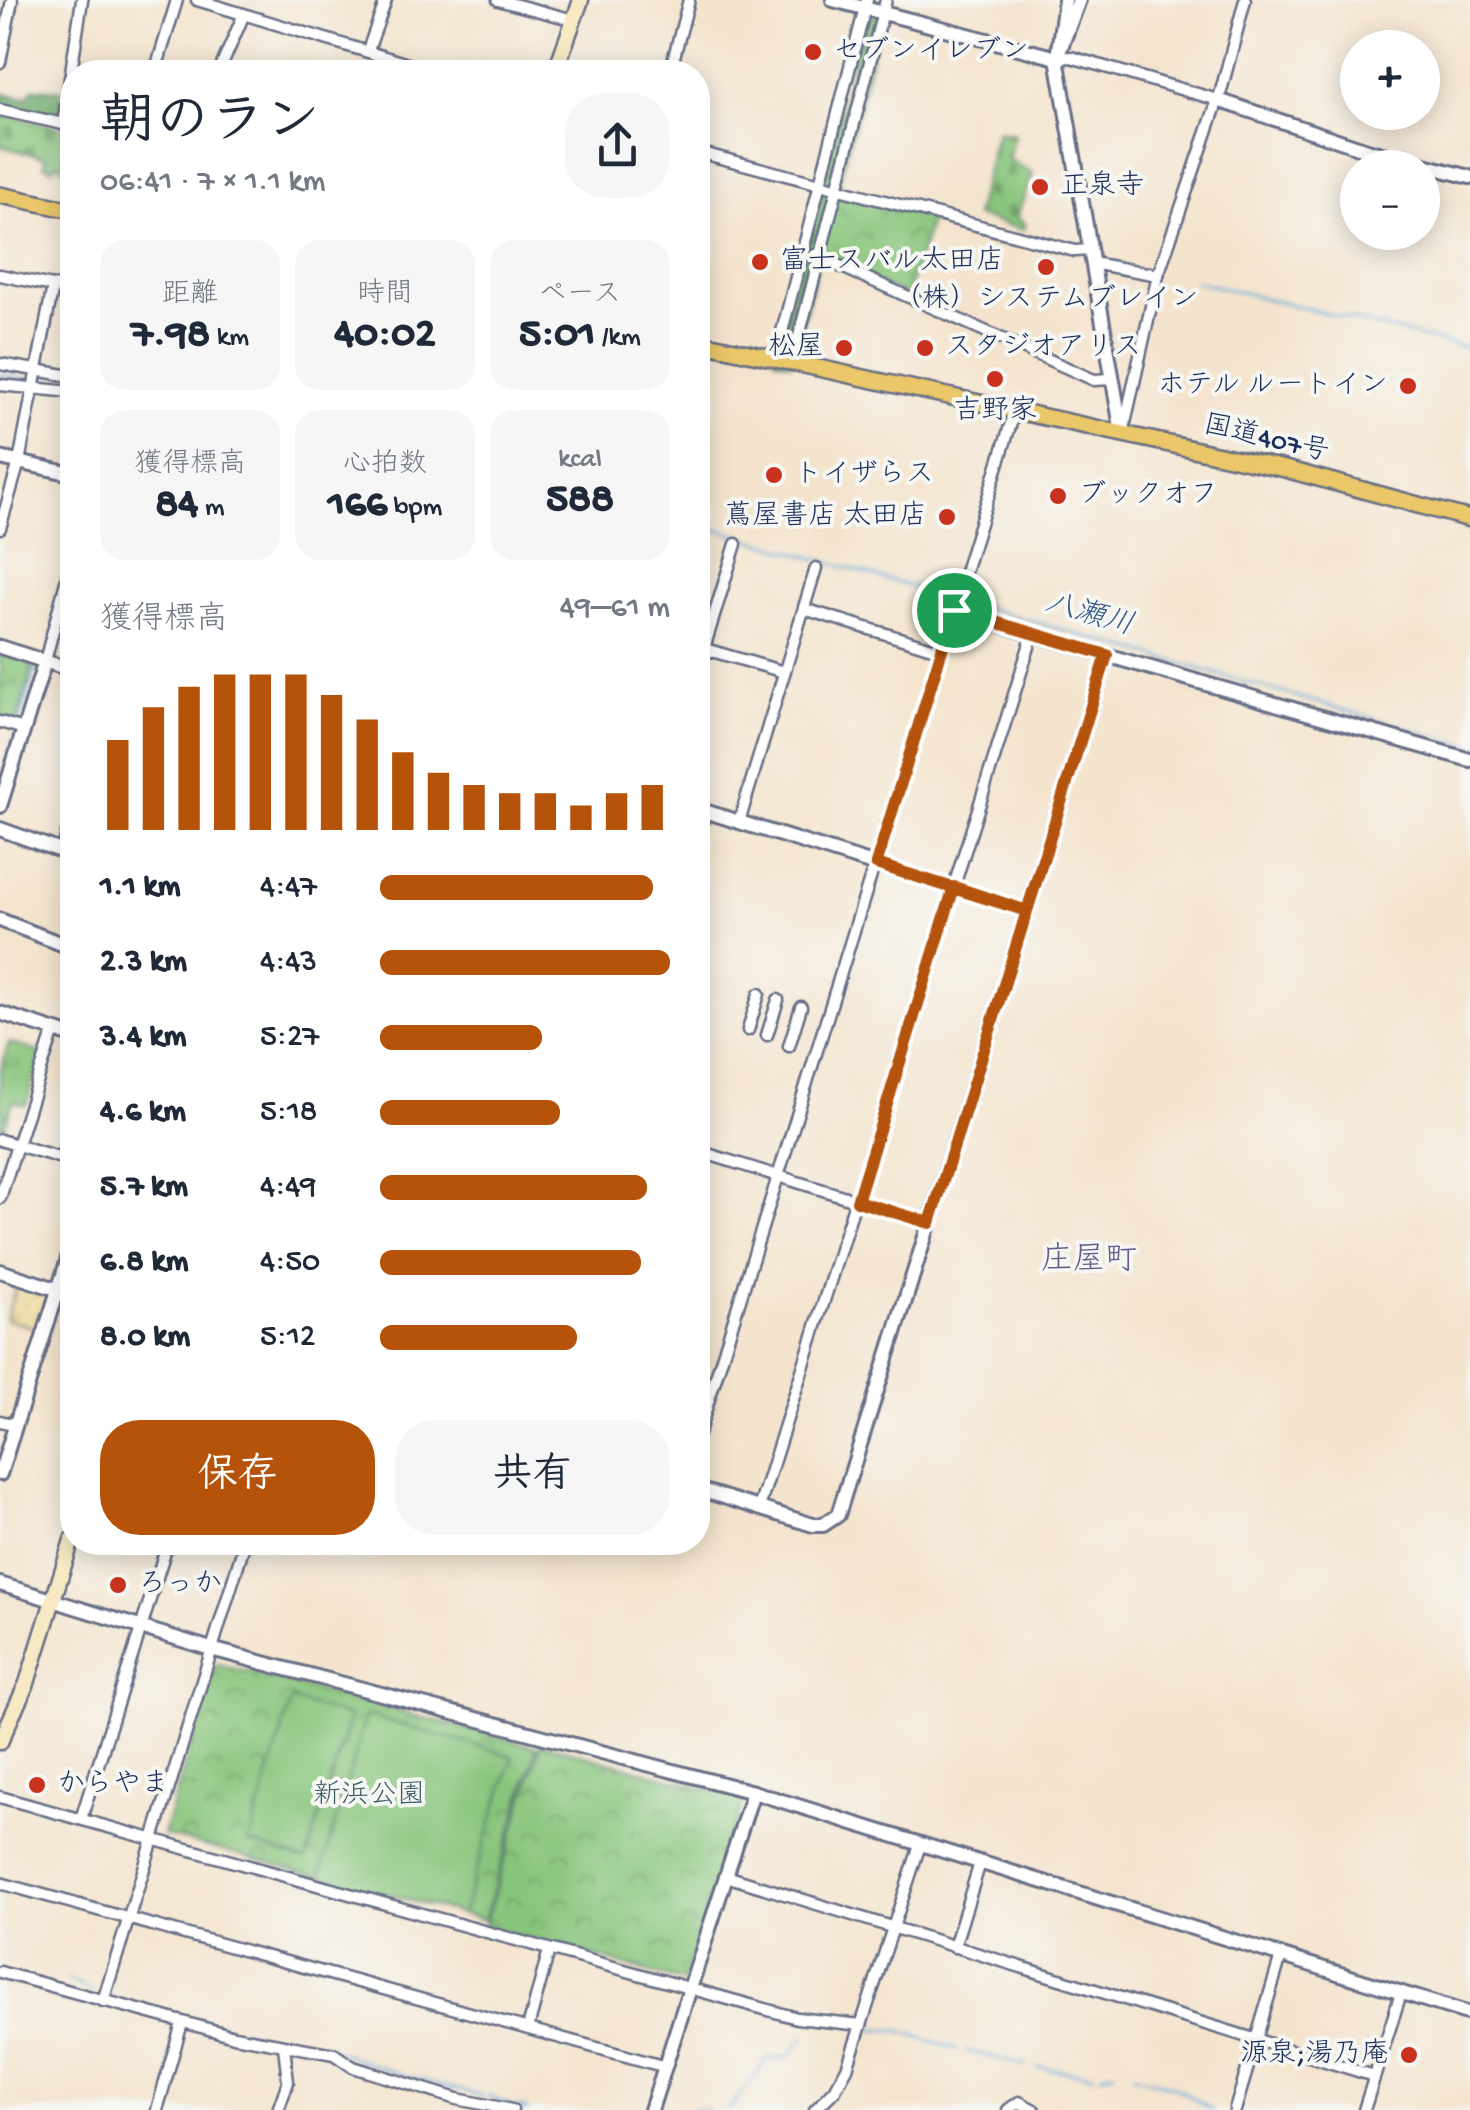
<!DOCTYPE html>
<html lang="ja">
<meta charset="utf-8">
<style>
body{margin:0;font-family:"Gochi Hand","Klee One",sans-serif;background:#f6f6f7;color:#1f2937;height:100vh;display:flex;flex-direction:column;font-size:38px;white-space:nowrap}
*{box-sizing:border-box;margin:0}
p{font-size:32px;color:#747a83}
.icon{flex:none;width:55px;height:55px;fill:none;stroke:currentColor;stroke-width:2;stroke-linecap:round;stroke-linejoin:round}
.map{position:relative;flex:1;overflow:hidden}
.side{position:absolute;left:60px;top:60px;width:650px;height:1495px;display:flex;flex-direction:column;background:#fff;border-radius:40px;box-shadow:0 5px 25px #0003}
.side>*{flex:none}
.fabs{position:absolute;left:1340px;top:30px;display:grid;gap:20px}
.fabs a{display:grid;place-items:center;width:100px;height:100px;border-radius:50%;background:#fff;box-shadow:0 5px 25px #0003;font-size:50px}
.pin{position:absolute;display:grid;place-items:center;width:85px;height:85px;color:#fff;margin:-42px;border:5px solid #fff;border-radius:50%;box-shadow:0 2px 10px #0007}
.round{display:grid;place-items:center;flex:none;width:105px;height:105px;border-radius:40px;background:#f6f6f7}
.summary{display:flex;align-items:center;justify-content:space-between;height:170px;padding:0 40px}
h1{font-size:55px;font-weight:700;line-height:75px}
.stats{display:grid;grid-template-columns:repeat(3,1fr);gap:15px;height:170px;padding:10px 40px}
.stats div{display:grid;align-content:center;border-radius:25px;background:#f6f6f7;text-align:center}
.stats b{font-size:42px;font-weight:700}
.stats small{font-size:28px;font-weight:400}
.stats p{font-size:28px}
.chart{height:280px;padding:20px 40px}
.chart p{display:flex;justify-content:space-between}
.chart svg{width:100%;height:180px;margin-top:10px;stroke:#b45309;stroke-width:6}
.button{display:flex;gap:20px;margin-top:auto;padding:20px 40px}
.button a{flex:1;height:115px;border-radius:40px;background:#b45309;color:#fff;font-size:40px;font-weight:700;line-height:115px;text-align:center}
.button a+a{background:#f6f6f7;color:#1f2937}
ul{padding:0 40px;list-style:none;font-size:32px}
li{display:grid;grid-template-columns:160px 120px 1fr;align-items:center;height:75px}
li i{height:25px;border-radius:12px;background:#b45309}
.map>svg:first-child{display:block}
</style>
<div class="map">
<svg width="1470" height="2110" viewBox="0 0 1470 2110">
<defs>
<pattern id="grass-tufts" width="24" height="20" patternUnits="userSpaceOnUse" patternTransform="scale(2.5)"><rect width="24" height="20" fill="#88c57b"/><path d="M3 7l-1-3M5 7V3M7 7l1-3M15 17l-1-3M17 17v-4M19 17l1-3" fill="none" stroke="#6ea068"/></pattern>
<pattern id="forest-firs" width="22" height="20" patternUnits="userSpaceOnUse" patternTransform="scale(2.5)"><rect width="22" height="20" fill="#6eaa6b"/><path d="M5 1l3.5 6h-7zM16 11l3.5 6h-7z" fill="#5a8b5b"/></pattern>
<pattern id="sand-dots" width="8" height="8" patternUnits="userSpaceOnUse" patternTransform="scale(2.5)"><rect width="8" height="8" fill="#eeda9e"/><path d="M2 2h.1M6 6h.1" fill="none" stroke="#ccbb8a" stroke-width="1.8" stroke-linecap="round"/></pattern>
<pattern id="cemetery-stones" width="16" height="16" patternUnits="userSpaceOnUse" patternTransform="scale(2.5)"><rect width="16" height="16" fill="#88c57b"/><path d="M2 7V4a2 2 0 0 1 4 0v3zM10 15v-3a2 2 0 0 1 4 0v3z" fill="#6ea068"/></pattern>
<pattern id="park-crowns" width="20" height="18" patternUnits="userSpaceOnUse" patternTransform="scale(2.5)"><rect width="20" height="18" fill="#88c57b"/><path d="M2 6a3 3 0 1 1 6 0M12 15a3 3 0 1 1 6 0" fill="none" stroke="#6ea068"/></pattern>
</defs>
<rect width="100%" height="100%" fill="#f6f6f2"/>
<filter id="ink" filterUnits="userSpaceOnUse"><feTurbulence type="fractalNoise" baseFrequency=".01" numOctaves="2"/><feDisplacementMap in="SourceGraphic" scale="20" xChannelSelector="R" yChannelSelector="G"/><feConvolveMatrix kernelMatrix="1 2 1 2 8 2 1 2 1" color-interpolation-filters="sRGB"/></filter>
<filter id="wash" filterUnits="userSpaceOnUse"><feTurbulence type="fractalNoise" baseFrequency=".0048" numOctaves="4" result="noise"/><feDisplacementMap in="SourceGraphic" scale="40" xChannelSelector="R" yChannelSelector="G"/><feGaussianBlur stdDeviation="2.25" result="paint"/><feColorMatrix in="noise" values="0 0 0 0 0 0 0 0 0 0 0 0 0 0 0 0 0 1.4 0 .05"/><feComposite in="paint" operator="in"/></filter>
<g filter="url(#wash)">
<rect width="100%" height="100%" fill="#f4e4ce"/>
<polygon fill="url(#grass-tufts)" stroke="#527a6c" stroke-width="2.5" points="9,1043 42,1053 26,1105 13,1101 2,1135 0,1072"/>
<g fill="url(#forest-firs)" stroke="#446c64" stroke-width="2.5">
<polygon points="868,0 886,0 792,363 775,359"/>
<polygon points="34,88 61,90 61,114 56,117 0,106 1,94 27,97"/>
</g>
<polygon fill="url(#sand-dots)" stroke="#84847e" stroke-width="2.5" points="17,1283 50,1296 40,1330 6,1319"/>
<g fill="url(#cemetery-stones)" stroke="#527a6c" stroke-width="2.5">
<polygon points="0,114 72,130 72,173 57,163 52,169 44,165 47,158 0,146"/>
<polygon points="997,131 1014,134 1008,159 1033,173 1016,218 1025,223 1024,230 975,216"/>
</g>
<g fill="url(#park-crowns)" stroke="#527a6c" stroke-width="2.5">
<polygon points="837,188 933,211 907,296 820,257"/>
<polygon points="0,653 34,663 17,721 0,716"/>
<polygon points="216,1664 537,1747 484,1920 163,1835"/>
<polygon points="541,1743 744,1799 684,1982 484,1926"/>
</g>
<g fill="#88c57b" stroke="#527a6c" stroke-width="2.5">
<polygon points="291,1700 350,1717 306,1860 249,1843"/>
<polygon points="366,1715 513,1756 462,1914 320,1876"/>
</g>
<g fill="none" stroke-linecap="round" stroke-linejoin="round">
<g stroke="#5fa7d6" stroke-width="2.5">
<polyline points="1195,281 1470,349"/>
<polyline points="0,375 33,380"/>
<polyline points="41,380 72,381"/>
<polyline points="698,524 950,598"/>
<polyline points="958,600 1470,746"/>
<polyline points="20,720 37,664"/>
<polyline points="0,784 15,735"/>
<polyline points="67,1979 92,1992"/>
<polyline points="868,2028 901,2031 957,2049"/>
<polyline points="242,2031 284,2040"/>
<polyline points="326,2047 404,2076"/>
<polyline points="966,2051 1026,2065"/>
<polyline points="1038,2067 1093,2075"/>
<polyline points="1133,2075 1175,2087 1212,2110"/>
<polyline points="1101,2076 1114,2071"/>
<polyline points="409,2077 483,2096"/>
<polyline points="487,2096 509,2105"/>
<polyline points="517,2107 528,2110"/>
<polyline points="692,2110 708,2110"/>
<polyline points="729,2110 767,2059 789,2057 805,2036"/>
</g>
</g>
</g>
<g filter="url(#ink)">
<g fill="none" stroke-linecap="round" stroke-linejoin="round">
<g stroke="#676e85" stroke-width="15">
<g id="minor">
<polyline points="197,0 434,72"/>
<polyline points="498,0 574,20"/>
<polyline points="368,50 386,0"/>
<polyline points="1057,58 1071,57 1218,100"/>
<polyline points="0,62 12,0"/>
<polyline points="155,72 177,0"/>
<polyline points="219,72 244,14"/>
<polyline points="670,72 689,0"/>
<polyline points="0,110 72,126"/>
<polyline points="63,124 82,0"/>
<polyline points="698,152 1075,251 1090,250"/>
<polyline points="815,255 1094,380 1112,379"/>
<polyline points="1092,263 1158,275"/>
<polyline points="0,275 72,290"/>
<polyline points="775,359 867,0"/>
<polyline points="792,363 886,0"/>
<polyline points="0,364 71,376"/>
<polyline points="0,385 72,392"/>
<polyline points="1123,432 1158,275 1221,91 1245,0"/>
<polyline points="0,528 19,462 53,286"/>
<polyline points="804,609 942,651"/>
<polyline points="698,647 784,672"/>
<polyline points="45,661 72,559"/>
<polyline points="698,668 736,544"/>
<polyline points="0,722 24,729"/>
<polyline points="739,822 816,568"/>
<polyline points="698,838 706,811"/>
<polyline points="62,851 72,816"/>
<polyline points="876,865 1027,911"/>
<polyline points="748,1030 759,994"/>
<polyline points="767,1035 778,1000"/>
<polyline points="789,1046 801,1007"/>
<polyline points="0,1140 72,1161"/>
<polyline points="698,1151 929,1223"/>
<polyline points="0,1198 54,1030"/>
<polyline points="0,1421 16,1425"/>
<polyline points="698,1435 1015,410"/>
<polyline points="759,1508 1033,634"/>
<polyline points="0,1797 797,2018 861,2025"/>
<polyline points="81,1819 168,1542"/>
<polyline points="726,1876 1374,2076"/>
<polyline points="0,1883 666,2067"/>
<polyline points="954,1947 980,1863"/>
<polyline points="0,1972 234,2036 334,2054 353,2067 457,2099 512,2110"/>
<polyline points="103,2001 245,1542"/>
<polyline points="528,2028 549,1950"/>
<polyline points="157,2110 182,2023"/>
<polyline points="278,2110 288,2082 284,2046"/>
<polyline points="815,2110 835,2090 847,2068 920,1845"/>
<polyline points="1008,2110 1019,2102 1034,2110"/>
<polyline points="1235,2110 1281,1956"/>
<polyline points="1364,2110 1401,1993"/>
</g>
</g>
<g stroke="#676e85" stroke-width="18">
<g id="tertiary">
<polyline points="833,0 1057,58"/>
<polyline points="1065,0 1057,58 1122,433"/>
<polyline points="1058,55 1079,0"/>
<polyline points="1218,100 1370,151 1470,177"/>
<polyline points="698,364 702,343"/>
<polyline points="0,458 72,474"/>
<polyline points="953,611 1470,760"/>
<polyline points="0,647 72,670"/>
<polyline points="0,806 45,661"/>
<polyline points="698,809 876,865"/>
<polyline points="0,829 72,855"/>
<polyline points="0,920 72,948"/>
<polyline points="0,1013 72,1036"/>
<polyline points="0,1271 72,1294"/>
<polyline points="0,1474 72,1246"/>
<polyline points="698,1489 813,1525 823,1525 838,1515 1107,655"/>
<polyline points="0,1584 211,1649 753,1792 1470,2014"/>
<polyline points="651,2110 753,1792"/>
</g>
</g>
<g stroke="#676e85" stroke-width="19">
<g id="secondary">
<polyline points="555,72 581,0"/>
<polyline points="0,1742 27,1683 72,1540"/>
</g>
</g>
<g stroke="#676e85" stroke-width="20">
<g id="trunk">
<polyline points="0,195 72,210"/>
<polyline points="698,342 1285,469 1470,519"/>
</g>
</g>
<use href="#minor" stroke="#fff" stroke-width="10"/>
<use href="#tertiary" stroke="#fff" stroke-width="12"/>
<use href="#secondary" stroke="#f7e9c3" stroke-width="14"/>
<use href="#trunk" stroke="#eac769" stroke-width="15"/>
</g>
</g>
<g fill="none" stroke-linecap="round" stroke-linejoin="round" filter="url(#ink)">
<g stroke="#fff" stroke-width="20">
<polyline id="route" points="954,610 876,864 1027,911 930,1223 857,1201 954,887 1027,911 1107,655 954,610"/>
</g>
<use href="#route" stroke="#b45309" stroke-width="12"/>
</g>
<g fill="#c8321e" stroke="#f6f6f2" stroke-width="4">
<circle cx="813" cy="52" r="10"/>
<circle cx="1040" cy="187" r="10"/>
<circle cx="760" cy="262" r="10"/>
<circle cx="1046" cy="267" r="10"/>
<circle cx="844" cy="348" r="10"/>
<circle cx="925" cy="348" r="10"/>
<circle cx="995" cy="379" r="10"/>
<circle cx="1408" cy="386" r="10"/>
<circle cx="774" cy="475" r="10"/>
<circle cx="1058" cy="496" r="10"/>
<circle cx="947" cy="517" r="10"/>
<circle cx="118" cy="1585" r="10"/>
<circle cx="37" cy="1785" r="10"/>
<circle cx="1409" cy="2055" r="10"/>
</g>
<g text-anchor="middle" dominant-baseline="central" stroke-width="8" stroke-linejoin="round" paint-order="stroke">
<g font-size="28" fill="#1b2f5e" stroke="#f6f6f2" text-anchor="start">
<text x="833" y="52">セブンイレブン</text>
<text x="1060" y="187">正泉寺</text>
<text x="780" y="262">富士スバル太田店</text>
<text x="1046" y="300" text-anchor="middle">（株）システムブレイン</text>
<text x="824" y="348" text-anchor="end">松屋</text>
<text x="945" y="348">スタジオアリス</text>
<text x="1388" y="386" text-anchor="end">ホテル ルートイン</text>
<text x="995" y="412" text-anchor="middle">吉野家</text>
<text x="794" y="475">トイザらス</text>
<text x="1078" y="496">ブックオフ</text>
<text x="927" y="517" text-anchor="end">蔦屋書店 太田店</text>
<text x="138" y="1585">ろっか</text>
<text x="57" y="1785">からやま</text>
<text x="1389" y="2055" text-anchor="end">源泉;湯乃庵</text>
</g>
<g font-size="28" fill="#1b2f5e" stroke="#f6f6f2">
<text transform="translate(1266 440) rotate(13)">国道407号</text>
</g>
<g font-size="28" fill="#3c5c67" stroke="#f6f6f2">
<text x="369" y="1796">新浜公園</text>
</g>
<g font-size="30" font-style="italic" fill="#335988" stroke="#f6f6f2">
<text transform="translate(1089 616) rotate(16)">八瀬川</text>
</g>
<g font-size="32" fill="#635b8c" stroke="#f6f6f2">
<text x="1089" y="1262">庄屋町</text>
</g>
</g>
</svg>
<div class="fabs">
<a>+</a>
<a>−</a>
</div>
<div class="pin" style="left:954px;top:610px;background:#1e9e55"><svg class="icon" aria-label="arrive" viewBox="0 0 24 24"><path d="M6 21V4h12l-3 4 3 4H6"/></svg></div>
<section class="side">
<div class="summary"><div><h1>朝のラン</h1><p>06:41 · 7 × 1.1 km</p></div><a class="round"><svg class="icon" aria-label="share" viewBox="0 0 24 24"><path d="M12 15V3M7 8l5-5 5 5M5 13v7h14v-7"/></svg></a></div>
<div class="stats">
<div><p>距離</p><b>7.98<small> km</small></b></div>
<div><p>時間</p><b>40:02</b></div>
<div><p>ペース</p><b>5:01<small> /km</small></b></div>
</div>
<div class="stats">
<div><p>獲得標高</p><b>84<small> m</small></b></div>
<div><p>心拍数</p><b>166<small> bpm</small></b></div>
<div><p>kcal</p><b>588</b></div>
</div>
<div class="chart"><p><span>獲得標高</span>49–61 m</p>
<svg viewBox="0 0 160 44" preserveAspectRatio="none"><path d="M5 44V22M15 44V14M25 44V9M35 44V6M45 44V6M55 44V6M65 44V11M75 44V17M85 44V25M95 44V30M105 44V33M115 44V35M125 44V35M135 44V38M145 44V35M155 44V33"/></svg>
</div>
<ul>
<li><b>1.1 km</b>4:47<i style="width:94%"></i></li>
<li><b>2.3 km</b>4:43<i style="width:100%"></i></li>
<li><b>3.4 km</b>5:27<i style="width:56%"></i></li>
<li><b>4.6 km</b>5:18<i style="width:62%"></i></li>
<li><b>5.7 km</b>4:49<i style="width:92%"></i></li>
<li><b>6.8 km</b>4:50<i style="width:90%"></i></li>
<li><b>8.0 km</b>5:12<i style="width:68%"></i></li>
</ul>
<div class="button"><a>保存</a><a>共有</a></div>
</section>
</div>
